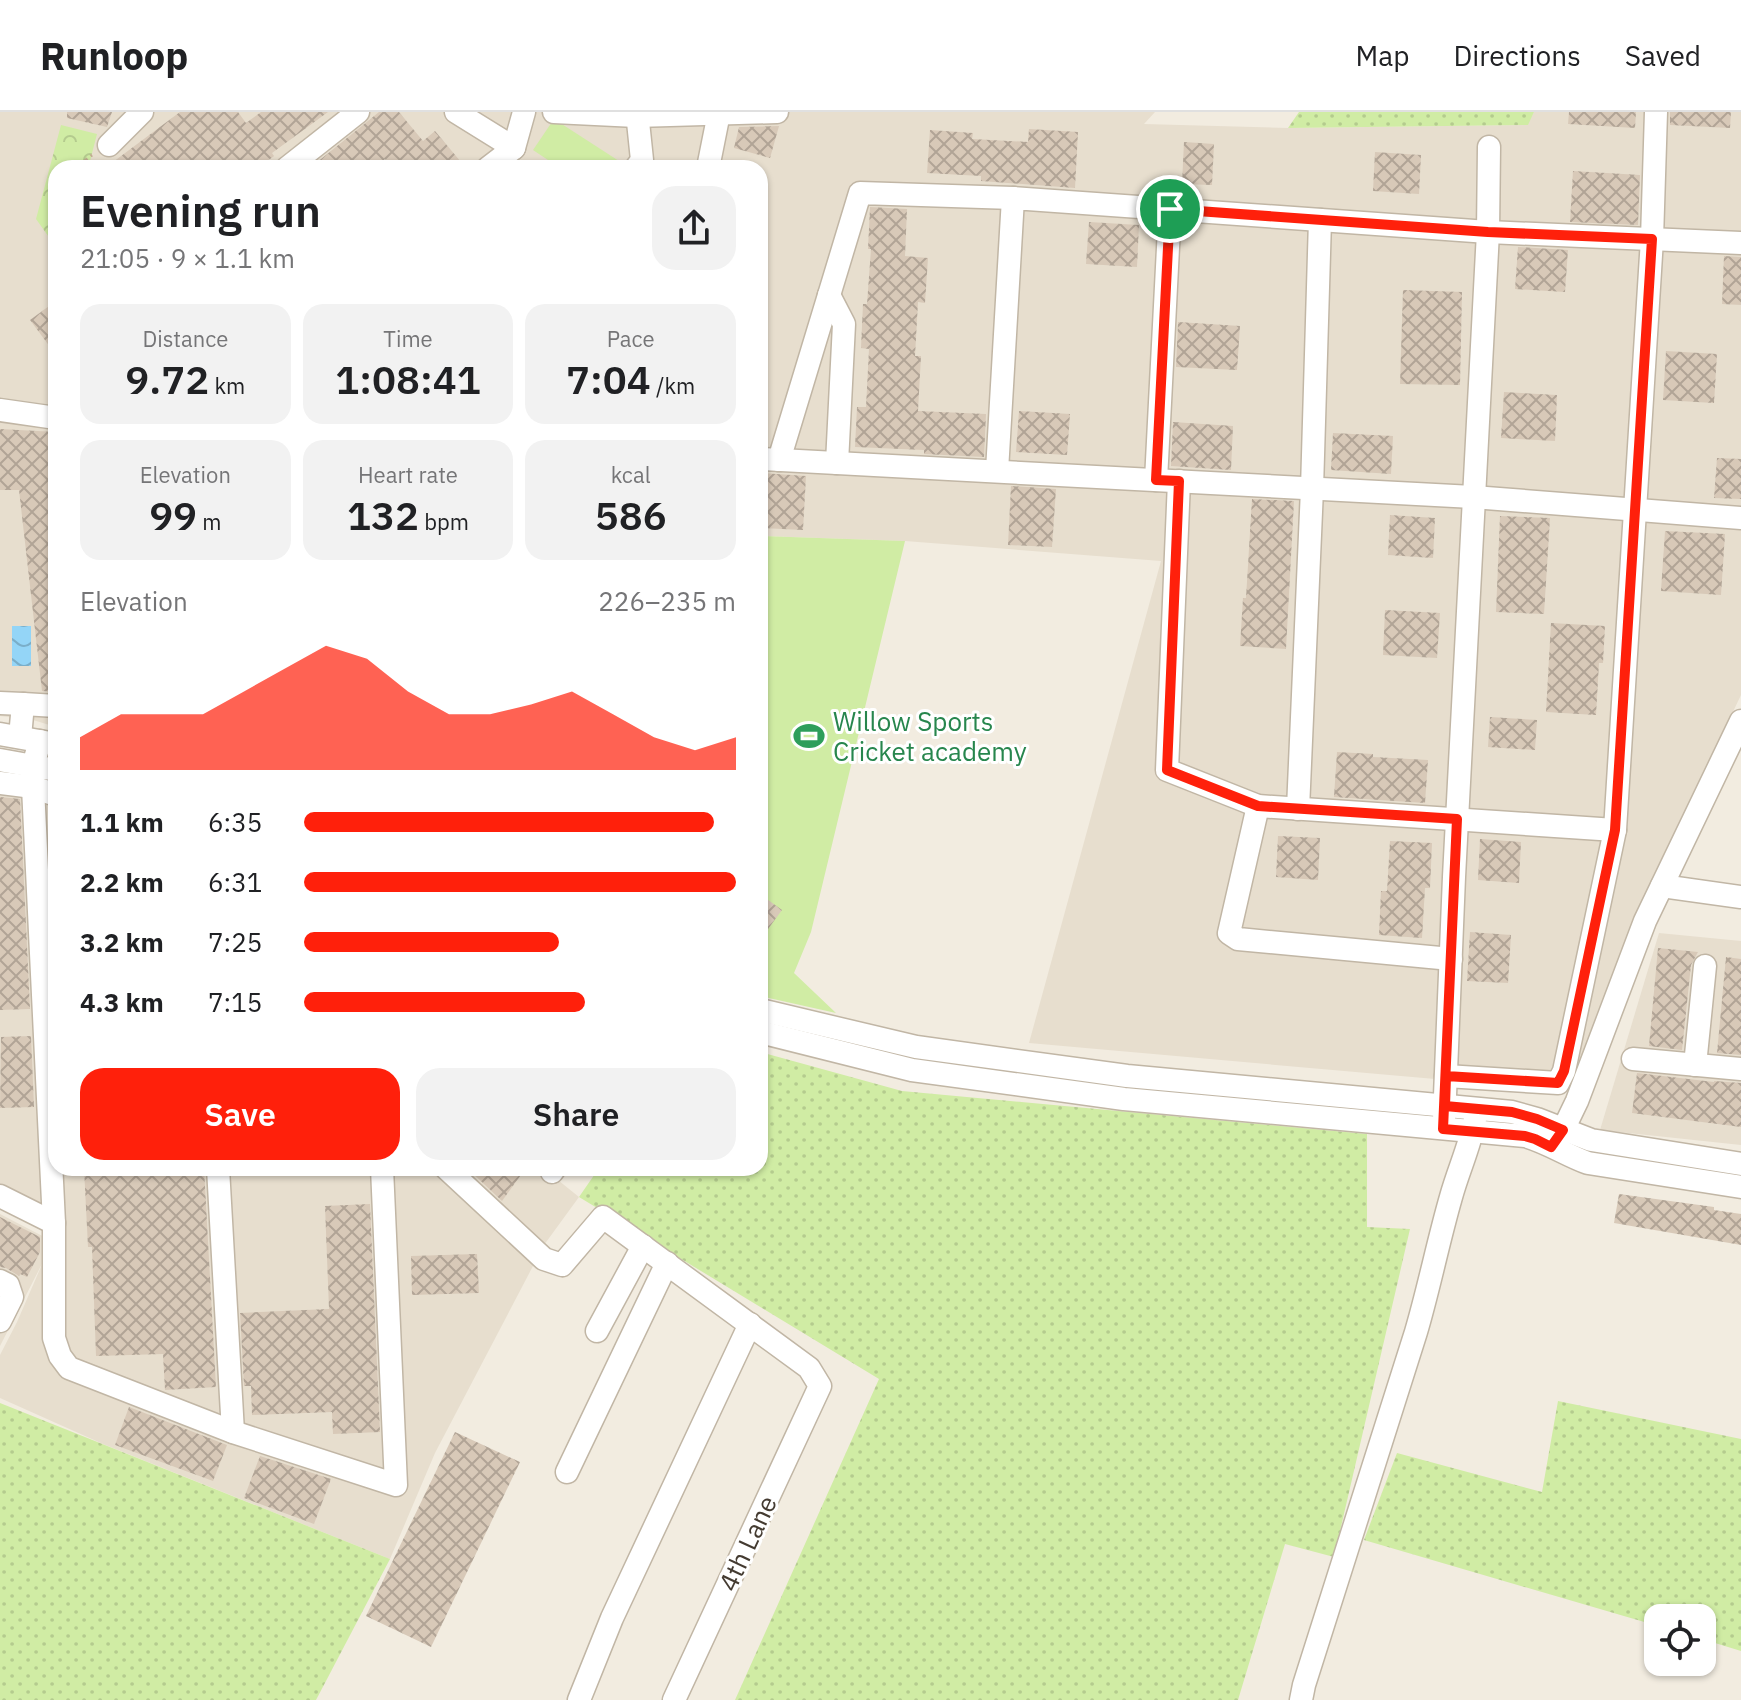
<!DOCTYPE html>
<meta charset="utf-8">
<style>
body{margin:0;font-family:"IBM Plex Sans",sans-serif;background:#f2f2f2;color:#202124;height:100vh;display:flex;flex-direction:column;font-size:30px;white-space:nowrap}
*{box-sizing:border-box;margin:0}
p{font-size:26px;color:#757577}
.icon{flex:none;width:44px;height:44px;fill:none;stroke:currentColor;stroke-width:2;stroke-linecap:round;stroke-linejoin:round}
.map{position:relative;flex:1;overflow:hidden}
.drawer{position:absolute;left:48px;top:48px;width:720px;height:1016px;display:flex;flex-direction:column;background:#fff;border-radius:24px;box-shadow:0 2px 6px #0004}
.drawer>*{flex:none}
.buttons{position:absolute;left:1644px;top:1492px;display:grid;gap:16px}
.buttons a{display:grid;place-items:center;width:72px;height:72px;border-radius:16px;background:#fff;box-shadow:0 2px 6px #0004;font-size:40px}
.pin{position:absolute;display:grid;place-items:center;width:68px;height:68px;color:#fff;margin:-34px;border:4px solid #fff;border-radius:50%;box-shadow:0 2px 8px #0007}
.round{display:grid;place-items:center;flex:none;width:84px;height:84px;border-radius:24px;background:#f2f2f2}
.overview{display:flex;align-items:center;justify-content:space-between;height:136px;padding:0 32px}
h1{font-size:44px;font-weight:600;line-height:60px}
.metrics{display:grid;grid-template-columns:repeat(3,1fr);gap:12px;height:136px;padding:8px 32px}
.metrics div{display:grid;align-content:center;border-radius:20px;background:#f2f2f2;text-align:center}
.metrics b{font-size:40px;font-weight:600}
.metrics small{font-size:22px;font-weight:400}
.metrics p{font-size:22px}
.chart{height:224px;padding:16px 32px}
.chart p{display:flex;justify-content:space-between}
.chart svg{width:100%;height:144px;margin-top:8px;fill:#ff200b;opacity:.7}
.button{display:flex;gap:16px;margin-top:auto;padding:16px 32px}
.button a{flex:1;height:92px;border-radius:24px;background:#ff200b;color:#fff;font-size:32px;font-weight:600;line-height:92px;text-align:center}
.button a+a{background:#f2f2f2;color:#202124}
ul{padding:0 32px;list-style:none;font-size:26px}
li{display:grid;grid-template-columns:128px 96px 1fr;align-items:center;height:60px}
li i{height:20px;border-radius:10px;background:#ff200b}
header{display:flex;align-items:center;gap:48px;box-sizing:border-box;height:112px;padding:0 40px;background:#fff;border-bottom:2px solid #e0e0e0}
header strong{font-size:38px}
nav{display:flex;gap:44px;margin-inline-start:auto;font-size:28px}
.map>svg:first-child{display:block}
</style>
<header>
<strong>Runloop</strong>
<nav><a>Map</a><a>Directions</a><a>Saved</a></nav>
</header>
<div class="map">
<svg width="1741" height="1588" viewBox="0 0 1741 1588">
<defs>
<pattern id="grass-dots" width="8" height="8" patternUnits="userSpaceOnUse" patternTransform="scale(2)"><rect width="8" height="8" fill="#d0eca4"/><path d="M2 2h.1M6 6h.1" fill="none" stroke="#b4cb8e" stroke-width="1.8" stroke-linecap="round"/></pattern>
<pattern id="park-crowns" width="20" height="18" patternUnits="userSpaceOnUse" patternTransform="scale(2)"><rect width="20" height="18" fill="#d0eca4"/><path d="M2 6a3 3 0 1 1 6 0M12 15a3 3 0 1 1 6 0" fill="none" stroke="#b4cb8e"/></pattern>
<pattern id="water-waves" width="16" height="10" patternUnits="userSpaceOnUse" patternTransform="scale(2)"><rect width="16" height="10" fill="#94d5f7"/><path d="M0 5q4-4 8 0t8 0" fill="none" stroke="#7aaec9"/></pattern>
<pattern id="building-cross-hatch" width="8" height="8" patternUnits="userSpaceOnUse" patternTransform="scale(2)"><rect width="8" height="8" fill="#d8c9b8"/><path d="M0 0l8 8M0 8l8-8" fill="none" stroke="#b1a496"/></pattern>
</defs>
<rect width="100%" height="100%" fill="#f2ece0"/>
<g fill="#e7dece">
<polygon points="0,0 1155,0 1144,12 1288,16 1527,13 1534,0 1741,0 1741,583 1643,788 1570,979 1029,931 1161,449 905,429 760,424 760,56 56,56 56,615 33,608 0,604"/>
<polygon points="0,663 56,672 56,1056 543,1056 579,1085 544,1133 435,1341 390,1447 103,1332 0,1286 0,1243 17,1210 43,1150 0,1234 0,1102 52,1129 54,1125 0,1096"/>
<polygon points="1659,821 1741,829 1741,1033 1600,1018"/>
</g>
<g fill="url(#grass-dots)">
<polygon points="1299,0 1534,0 1528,13 1288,16"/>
<polygon points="760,940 902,979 1367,1022 1367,1115 1410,1117 1334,1445 1285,1432 1238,1588 735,1588 879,1267 579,1085 599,1056 760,1056"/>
<polygon points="1558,1289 1741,1327 1741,1539 1702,1527 1702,1506 1658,1506 1658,1514 1364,1428 1397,1341 1542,1380"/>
<polygon points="0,1291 390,1447 316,1588 0,1588"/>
</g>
<polygon fill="url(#park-crowns)" points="61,13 97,22 89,53 92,56 56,56 56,135 36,107"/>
<g fill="#d0eca4">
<polygon points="554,7 619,49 614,56 560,56 533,38"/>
<polygon points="760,424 905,429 811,820 794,861 836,901 760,884"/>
</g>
<rect fill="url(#water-waves)" x="12" y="514" width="19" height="40"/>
<g fill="url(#building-cross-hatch)">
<polygon points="67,0 112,0 107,15 67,6"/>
<polygon points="180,0 238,0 246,11 261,0 328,0 272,41 274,44 258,56 105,56"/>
<polygon points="379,0 399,0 423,29 435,19 461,50 453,56 393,56 385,47 374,56 310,56"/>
<polygon points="1569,0 1636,0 1635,16 1568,12"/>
<polygon points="1670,0 1731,0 1730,16 1670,13"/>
<polygon points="779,14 770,46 734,36 739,15"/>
<polygon points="1029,17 1078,20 1075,76 981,69 981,64 927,61 930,18 973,21 972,27 1028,30"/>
<polygon points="1184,30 1214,32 1212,73 1182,72"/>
<polygon points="1375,40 1421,43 1419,82 1373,79"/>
<polygon points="1573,59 1640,63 1638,113 1570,110"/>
<polygon points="870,95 907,97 905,144 928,146 925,191 918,190 915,244 921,244 918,299 986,302 984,345 924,342 924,338 855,335 857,295 866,295 869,237 861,236 863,192 867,192 871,137 868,137"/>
<polygon points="1089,110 1139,113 1137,155 1086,152"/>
<polygon points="1518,135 1568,138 1565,180 1515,177"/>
<polygon points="1724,144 1741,145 1741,193 1722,192"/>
<polygon points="1403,178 1462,180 1460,273 1400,272"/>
<polygon points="56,189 56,243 30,208"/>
<polygon points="1178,210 1240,214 1237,258 1176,255"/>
<polygon points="1666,239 1717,242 1714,291 1663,288"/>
<polygon points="1504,280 1557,283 1555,329 1501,326"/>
<polygon points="1019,299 1070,302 1067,343 1016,340"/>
<polygon points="1173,310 1233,314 1231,358 1171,354"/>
<polygon points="0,317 56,320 56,580 42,579 19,378 0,378"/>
<polygon points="1333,321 1393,324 1391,362 1331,358"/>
<polygon points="1717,346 1741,347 1741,387 1714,386"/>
<polygon points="761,361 806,364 803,418 760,416"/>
<polygon points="1011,374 1056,377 1052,435 1008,433"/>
<polygon points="1252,387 1294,389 1286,537 1240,534 1243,486 1246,486"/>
<polygon points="1390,403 1435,406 1433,446 1388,443"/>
<polygon points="1500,404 1550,406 1544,502 1496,500"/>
<polygon points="1665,419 1725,422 1721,483 1661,479"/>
<polygon points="1385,498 1440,501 1437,546 1383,543"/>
<polygon points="1551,511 1605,514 1603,551 1599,551 1596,603 1546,600"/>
<polygon points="1490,605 1537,608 1535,638 1488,635"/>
<polygon points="1337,640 1373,642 1373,645 1428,648 1425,691 1334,685"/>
<polygon points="0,685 20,687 30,897 0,898"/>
<polygon points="1278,724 1320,726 1318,768 1276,765"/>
<polygon points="1480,727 1521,730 1519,771 1478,768"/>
<polygon points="1390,729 1432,731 1430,776 1425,776 1422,826 1379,823 1381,779 1387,779"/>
<polygon points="760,782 782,798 760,828"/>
<polygon points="1470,820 1511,823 1508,871 1467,869"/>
<polygon points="1658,836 1698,840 1691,853 1682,938 1649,934"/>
<polygon points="1726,845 1741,847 1741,943 1717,941"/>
<polygon points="31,924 34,995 0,996 1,925"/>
<polygon points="1637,961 1714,970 1714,969 1741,971 1741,1015 1632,1001"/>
<polygon points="84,1056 204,1056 216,1275 165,1278 163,1242 96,1244 92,1135 88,1135"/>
<polygon points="467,1056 526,1056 502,1089"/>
<polygon points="1619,1082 1714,1095 1714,1098 1741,1102 1741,1133 1614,1111"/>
<polygon points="370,1092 380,1320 333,1322 332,1300 252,1303 251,1274 244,1274 240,1201 329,1197 325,1094"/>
<polygon points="0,1105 40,1125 40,1140 27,1165 20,1162 19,1164 6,1156 0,1155"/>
<polygon points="477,1142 479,1181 412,1183 411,1144"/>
<polygon points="129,1295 227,1333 213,1369 115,1333"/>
<polygon points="455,1320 520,1350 431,1535 366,1504"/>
<polygon points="260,1344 331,1367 314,1412 244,1386"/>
</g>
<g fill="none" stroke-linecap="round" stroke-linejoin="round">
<g stroke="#c1b6a5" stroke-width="25">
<g id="minor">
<polyline points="456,0 514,36"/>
<polyline points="554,0 636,4 777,0"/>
<polyline points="109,33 142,0"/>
<polyline points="287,56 358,0"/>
<polyline points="488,56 514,36 524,0"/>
<polyline points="636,56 642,48 637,0"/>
<polyline points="708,56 719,1"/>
<polyline points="829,183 844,212 837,351"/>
<polyline points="0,298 56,306"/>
<polyline points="760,347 1473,385 1741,406"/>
<polyline points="779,348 860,81 1013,86"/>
<polyline points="997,359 1013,86 1488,120 1741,131"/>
<polyline points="1156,368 1170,97"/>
<polyline points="1179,369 1167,658 1258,694 1615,718 1652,127 1656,0"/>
<polyline points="0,591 23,592 20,625"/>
<polyline points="23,592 56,594"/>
<polyline points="0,622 56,632"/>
<polyline points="40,629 33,654 33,675 54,1111 54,1226 60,1244 69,1256 233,1320 396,1373 382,1056"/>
<polyline points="0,648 56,658"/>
<polyline points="0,671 33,675 56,683"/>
<polyline points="1258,694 1229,821 1238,827 1451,847"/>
<polyline points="1298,697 1312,377 1320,108"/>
<polyline points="1662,774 1741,785"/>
<polyline points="760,898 916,935 1127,964 1512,1000 1537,1007 1591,1028 1741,1052"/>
<path d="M760 920 912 958 1124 987 1525 1024C1547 1030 1566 1043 1588 1051L1741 1075"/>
<polyline points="1633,947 1741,957"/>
<polyline points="1695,953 1705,854"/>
<polyline points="1446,964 1558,971 1564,959 1615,718"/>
<polyline points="1444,1008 1454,765 1488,120 1489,35"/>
<polyline points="1556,1029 1563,1018 1577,989 1645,809 1741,609"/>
<polyline points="218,1056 233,1320"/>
<polyline points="446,1056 544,1147 562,1153 603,1105 809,1256 820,1274 674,1588"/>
<polyline points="552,1060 555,1056"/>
<polyline points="0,1084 54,1111"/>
<polyline points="0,1169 8,1173 12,1185 0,1209"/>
<polyline points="597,1219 643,1134"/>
<polyline points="567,1360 667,1151"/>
<polyline points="579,1588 612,1506 750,1212"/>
<path d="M1301 1588 1304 1573 1416 1220C1429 1176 1438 1130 1451 1085 1458 1059 1470 1034 1475 1007"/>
</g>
</g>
<polyline stroke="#c2ae92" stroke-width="3" stroke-dasharray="4 4" stroke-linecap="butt" points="82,56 82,51 92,43"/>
<use href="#minor" stroke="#fff" stroke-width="22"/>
</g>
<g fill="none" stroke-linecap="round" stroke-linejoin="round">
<g stroke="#fff" stroke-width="16">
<polyline id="route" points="1170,97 1156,368 1179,369 1167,658 1258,694 1457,707 1443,1017 1525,1024 1535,1027 1551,1035 1563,1018 1537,1007 1512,1000 1445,994 1446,964 1558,971 1564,959 1615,718 1652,127 1488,120 1170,97"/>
</g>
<use href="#route" stroke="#ff200b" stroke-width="10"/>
</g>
<defs>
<g id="stadium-bare" transform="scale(2.4)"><path d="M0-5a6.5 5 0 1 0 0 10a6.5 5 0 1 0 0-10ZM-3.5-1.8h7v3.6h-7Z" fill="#2e9e5b" stroke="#fff" stroke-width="2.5" paint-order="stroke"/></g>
</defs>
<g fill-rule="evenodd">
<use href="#stadium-bare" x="809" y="624"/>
</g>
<g text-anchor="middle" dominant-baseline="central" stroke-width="6" stroke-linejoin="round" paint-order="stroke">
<g font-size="26" fill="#27864d" stroke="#fff" text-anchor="start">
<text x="833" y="609">Willow Sports<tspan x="833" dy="30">Cricket academy</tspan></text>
</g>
<g font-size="26" fill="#443b31" stroke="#fff">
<text transform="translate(747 1431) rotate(-65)">4th Lane</text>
</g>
</g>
</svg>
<div class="buttons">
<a><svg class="icon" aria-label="locate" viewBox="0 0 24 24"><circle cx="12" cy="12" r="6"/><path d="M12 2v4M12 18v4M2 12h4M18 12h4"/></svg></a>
</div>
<div class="pin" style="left:1170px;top:97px;background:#1e9e55"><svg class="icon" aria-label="arrive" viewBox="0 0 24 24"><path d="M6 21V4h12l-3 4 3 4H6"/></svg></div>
<section class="drawer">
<div class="overview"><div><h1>Evening run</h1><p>21:05 · 9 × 1.1 km</p></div><a class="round"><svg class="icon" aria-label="share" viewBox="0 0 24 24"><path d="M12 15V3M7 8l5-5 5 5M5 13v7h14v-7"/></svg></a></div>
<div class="metrics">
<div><p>Distance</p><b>9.72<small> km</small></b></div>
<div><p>Time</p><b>1:08:41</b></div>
<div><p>Pace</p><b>7:04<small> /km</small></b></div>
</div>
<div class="metrics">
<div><p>Elevation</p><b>99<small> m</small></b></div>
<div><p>Heart rate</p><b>132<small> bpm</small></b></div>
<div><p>kcal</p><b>586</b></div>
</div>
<div class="chart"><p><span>Elevation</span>226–235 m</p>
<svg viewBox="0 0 160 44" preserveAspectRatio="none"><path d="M0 44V34L10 27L20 27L30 27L40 20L50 13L60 6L70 10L80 20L90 27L100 27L110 24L120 20L130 27L140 34L150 38L160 34V44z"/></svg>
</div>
<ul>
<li><b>1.1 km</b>6:35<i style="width:95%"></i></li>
<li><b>2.2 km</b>6:31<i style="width:100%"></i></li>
<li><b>3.2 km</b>7:25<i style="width:59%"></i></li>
<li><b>4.3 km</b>7:15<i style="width:65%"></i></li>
</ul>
<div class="button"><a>Save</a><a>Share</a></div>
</section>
</div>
